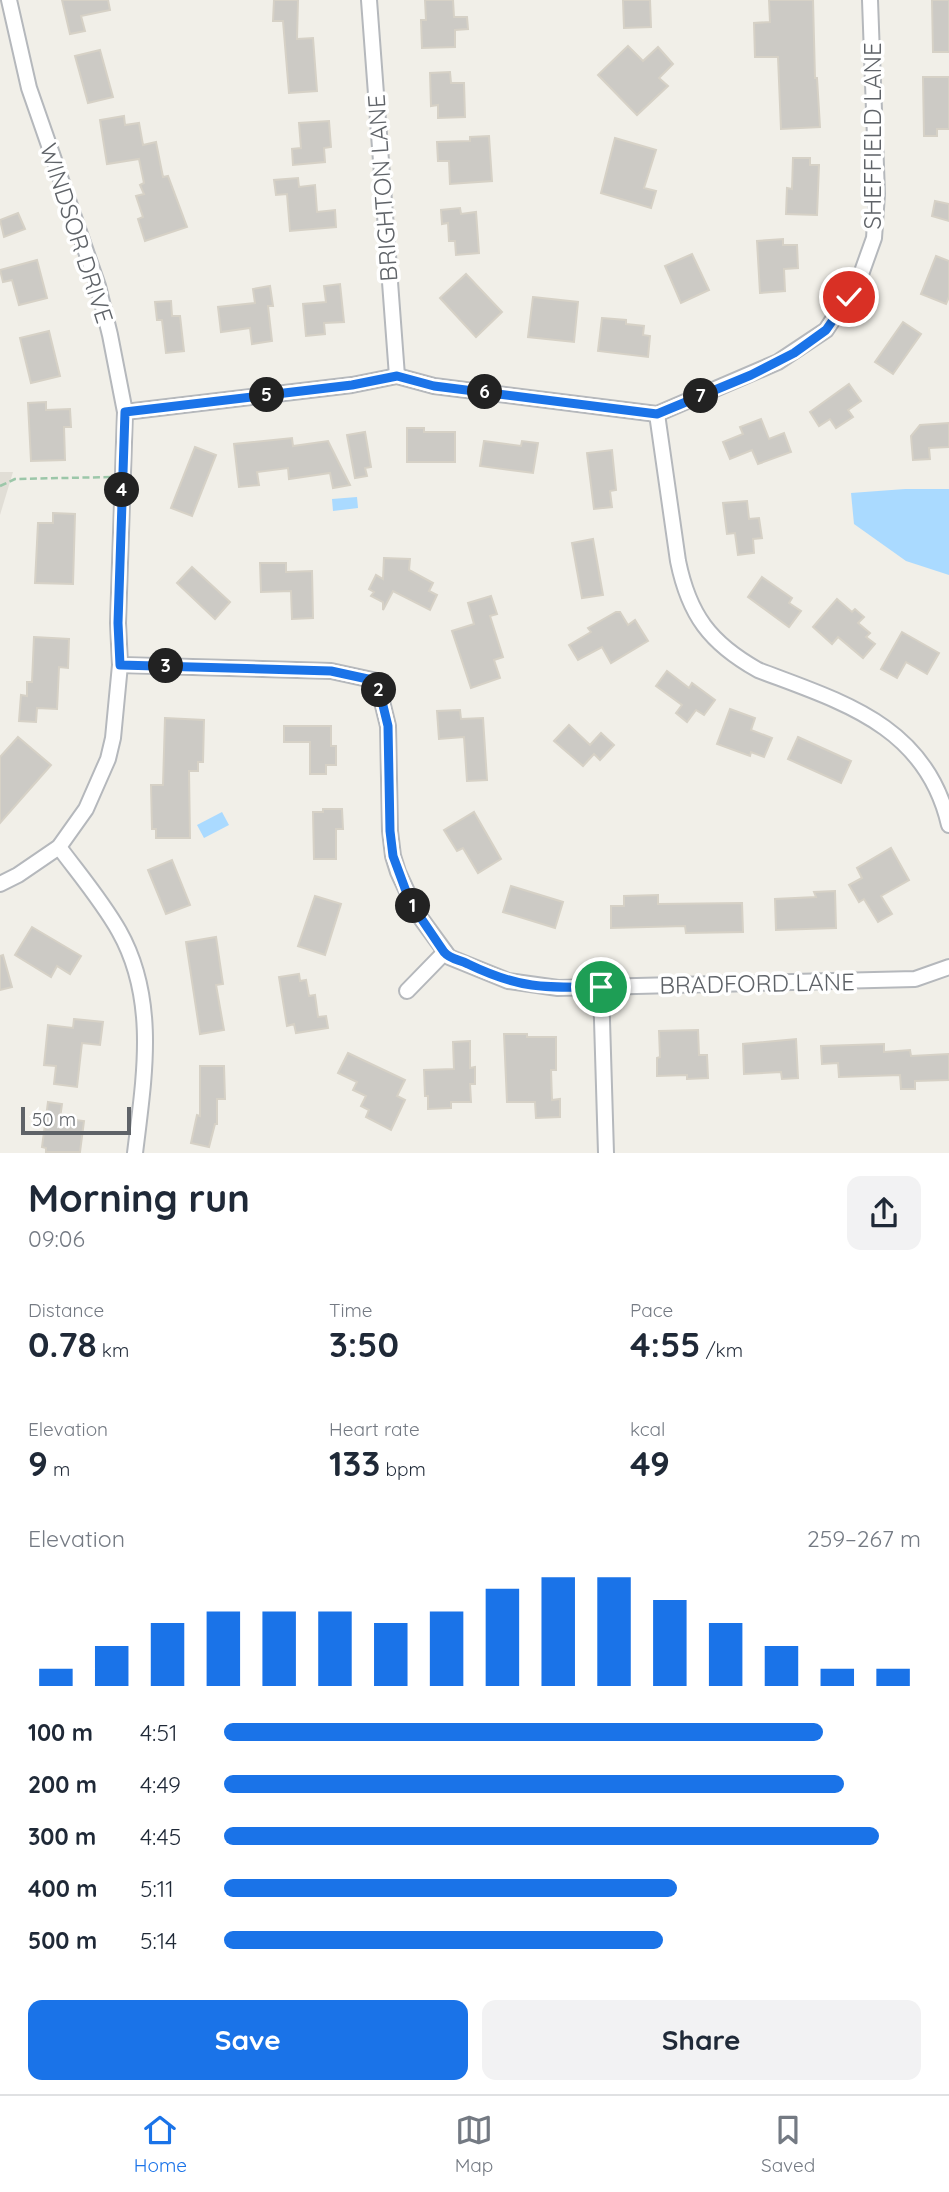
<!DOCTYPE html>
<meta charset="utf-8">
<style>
body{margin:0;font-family:Quicksand,sans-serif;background:#f2f2f3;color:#1f2937;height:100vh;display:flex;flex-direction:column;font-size:26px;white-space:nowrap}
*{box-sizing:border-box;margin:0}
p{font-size:23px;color:#747a83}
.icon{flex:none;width:38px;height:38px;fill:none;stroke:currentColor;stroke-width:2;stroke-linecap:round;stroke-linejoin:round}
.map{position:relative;height:1153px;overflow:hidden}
.details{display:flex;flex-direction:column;background:#fff;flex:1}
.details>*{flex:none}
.scale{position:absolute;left:21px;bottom:18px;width:110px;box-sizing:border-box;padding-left:7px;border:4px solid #5f6368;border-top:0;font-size:19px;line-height:24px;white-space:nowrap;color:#5f6368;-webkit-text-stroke:5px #fff;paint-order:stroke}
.pin{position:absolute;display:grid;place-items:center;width:60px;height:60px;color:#fff;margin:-30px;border:4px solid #fff;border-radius:50%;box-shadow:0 2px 7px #0007}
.km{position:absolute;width:35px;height:35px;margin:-18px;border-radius:50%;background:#222;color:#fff;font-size:19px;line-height:35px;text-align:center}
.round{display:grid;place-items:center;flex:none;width:74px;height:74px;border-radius:14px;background:#f2f2f3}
.headline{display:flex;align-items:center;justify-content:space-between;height:119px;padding:0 28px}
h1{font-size:38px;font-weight:700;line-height:52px}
.metrics{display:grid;grid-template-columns:repeat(3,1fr);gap:10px;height:119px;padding:7px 28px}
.metrics div{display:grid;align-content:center}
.metrics b{font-size:35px;font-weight:700}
.metrics small{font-size:19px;font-weight:400}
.metrics p{font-size:19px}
.chart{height:196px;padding:14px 28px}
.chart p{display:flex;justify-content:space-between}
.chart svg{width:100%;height:126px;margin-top:7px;stroke:#1a73e8;stroke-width:6}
.cta{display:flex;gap:14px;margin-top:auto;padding:14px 28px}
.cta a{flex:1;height:80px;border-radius:14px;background:#1a73e8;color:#fff;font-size:28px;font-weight:700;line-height:80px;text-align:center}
.cta a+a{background:#f2f2f3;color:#1f2937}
ul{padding:0 28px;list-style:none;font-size:23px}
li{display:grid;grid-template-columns:112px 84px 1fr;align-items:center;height:52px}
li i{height:18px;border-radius:9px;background:#1a73e8}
.tab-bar{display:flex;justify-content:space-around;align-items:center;height:98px;border-top:2px solid #e0e1e3;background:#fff;font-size:19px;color:#747a83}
.tab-bar a{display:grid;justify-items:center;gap:4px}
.tab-bar .current{color:#1a73e8}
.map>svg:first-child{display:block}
</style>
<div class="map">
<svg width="949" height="1153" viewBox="0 0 949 1153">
<rect width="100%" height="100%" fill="#f1efe8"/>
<polygon fill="#e1ded6" points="0,472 13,472 0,515"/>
<g fill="#aadaff">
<polygon points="905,489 949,489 949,575 906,561 854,524 851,493"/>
<polygon points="357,497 358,508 333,511 332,499"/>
<polygon points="222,812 229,825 204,838 197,825"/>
</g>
<g fill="#cccac5" stroke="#d6d1c6" stroke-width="2">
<polygon points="62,0 108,0 110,10 81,16 85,31 70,34"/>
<polygon points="274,0 298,0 297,39 313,38 317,91 289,93 283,21 273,21"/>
<polygon points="425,0 453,0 454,17 467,17 468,29 455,30 455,47 422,48 421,20 426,20"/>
<polygon points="623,0 650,0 651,27 624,28"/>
<polygon points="769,0 813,0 815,78 817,78 820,127 781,129 778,57 755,57 754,23 770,22"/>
<polygon points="932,0 949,0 949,52 933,52"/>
<polygon points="628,46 643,61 658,47 673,64 659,78 668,86 637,115 598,75"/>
<polygon points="100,50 113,97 88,103 75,56"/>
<polygon points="450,72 451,83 464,83 465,117 438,118 438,105 431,106 430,73"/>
<polygon points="923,77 949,77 949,129 937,129 937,136 924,136"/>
<polygon points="124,116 125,125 139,123 143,145 156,142 163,177 168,176 187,227 145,241 138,219 143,217 136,196 144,194 140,185 144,183 139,159 107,164 100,120"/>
<polygon points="329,121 331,147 324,148 325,162 293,165 292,149 301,148 299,123"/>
<polygon points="489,136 492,181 450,184 449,161 438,161 437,142 470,141 470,137"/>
<polygon points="615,138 656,150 644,188 656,191 651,208 601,193"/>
<polygon points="793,158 810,158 810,165 819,165 817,215 786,214 787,188 792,189"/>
<polygon points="298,178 299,187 315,185 317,212 335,210 336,227 290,231 287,194 276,195 274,180"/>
<polygon points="935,201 949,204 949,221 932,216"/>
<polygon points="460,208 461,214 476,212 479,253 456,255 455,241 449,241 448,223 442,224 441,210"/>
<polygon points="18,213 25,229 4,237 0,220"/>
<polygon points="783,239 783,245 797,245 798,268 784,269 785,291 760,293 757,241"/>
<polygon points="692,254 709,290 681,303 665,266"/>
<polygon points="936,256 949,261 949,297 946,304 921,294"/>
<polygon points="37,260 47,298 19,305 12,280 3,282 0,270"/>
<polygon points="466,274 502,312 476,337 440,298"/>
<polygon points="340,284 344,322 324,323 325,334 306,336 303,304 326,302 324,286"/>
<polygon points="270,286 273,306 268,306 272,341 252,344 250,328 221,332 218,307 255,303 253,289"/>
<polygon points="533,297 578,302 574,342 528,337"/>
<polygon points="171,301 172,316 180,316 184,351 166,353 162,320 157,320 155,302"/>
<polygon points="602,318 626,320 626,324 644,326 643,335 650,336 648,357 598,351"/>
<polygon points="903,322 921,334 893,374 875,362"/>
<polygon points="49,331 60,376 31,383 20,338"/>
<polygon points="849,384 861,401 848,410 853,417 836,428 830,419 819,426 810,412"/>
<polygon points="46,402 46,410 70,409 71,427 64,427 65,460 31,461 28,403"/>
<polygon points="761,419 769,439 784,433 791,452 758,464 752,450 730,459 723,442 743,434 740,427"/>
<polygon points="949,423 949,447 929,448 930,459 913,460 911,436 920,425"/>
<polygon points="407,428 424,428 424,432 455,432 455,462 407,462"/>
<polygon points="365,432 371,467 365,468 367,476 355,478 347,435"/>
<polygon points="292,438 293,446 328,441 350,485 333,488 330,473 289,479 288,468 257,472 259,485 239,487 234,444"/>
<polygon points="484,441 521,446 522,441 538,443 533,473 480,466"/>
<polygon points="195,447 216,455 192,516 171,508"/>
<polygon points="612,450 616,490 610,491 612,507 594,509 587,453"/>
<polygon points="747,501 749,519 759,518 762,538 753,539 754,553 738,555 735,533 727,534 723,503"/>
<polygon points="53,513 75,514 73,584 35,583 38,523 53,523"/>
<polygon points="593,539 603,595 582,598 572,543"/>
<polygon points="384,558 410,559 409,570 433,583 429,591 437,595 430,610 393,591 383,610 383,602 371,596 374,592 369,589 376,575 383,579"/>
<polygon points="260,563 286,563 286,572 312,571 313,618 292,619 291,591 261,592"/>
<polygon points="192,567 230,602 215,619 177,583"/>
<polygon points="762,577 792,598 789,603 801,611 789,627 748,597"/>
<polygon points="491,596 497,614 490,616 503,657 494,660 500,678 471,688 452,631 474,624 468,603"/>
<polygon points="837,599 852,612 855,609 864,617 858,623 870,633 866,637 875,644 863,658 838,637 832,644 813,627"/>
<polygon points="616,612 620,612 628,625 635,620 648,641 611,663 602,647 578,660 569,645 591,632 588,628"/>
<polygon points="902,632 939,653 927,674 906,662 897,678 881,669"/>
<polygon points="34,637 69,639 68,668 59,667 57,709 37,708 36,722 19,721 21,695 27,696 27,682 32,682"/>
<polygon points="667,671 689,688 692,683 715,700 704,715 696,710 687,722 676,713 682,705 656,686"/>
<polygon points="730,709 755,718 751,730 772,738 764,757 751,752 750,756 717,744"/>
<polygon points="460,710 461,719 483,718 487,780 467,781 464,737 439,739 437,711"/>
<polygon points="165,718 204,720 203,762 198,762 198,771 189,771 190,838 156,838 156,829 152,829 151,785 163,785"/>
<polygon points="569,725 590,745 601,733 614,745 600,760 594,754 583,766 554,741"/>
<polygon points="284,726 331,726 331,746 336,746 336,765 326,765 326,774 310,774 310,742 284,742"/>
<polygon points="18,737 51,765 0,823 0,757"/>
<polygon points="798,737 851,761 841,783 788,759"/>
<polygon points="323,809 342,809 343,829 336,829 336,859 314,859 313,812 323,812"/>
<polygon points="474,812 501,859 478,873 463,848 457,851 444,830"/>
<polygon points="891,848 909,880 881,896 892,914 878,922 864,899 859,902 849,885 862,878 857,868"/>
<polygon points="172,860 190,905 166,914 148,870"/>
<polygon points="511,886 563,902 555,928 503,912"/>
<polygon points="835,891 836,928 776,930 775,899 816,897 814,892"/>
<polygon points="658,895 658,904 742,903 743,932 686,933 685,926 611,928 611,906 624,906 624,896"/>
<polygon points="315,896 341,904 325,955 298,946"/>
<polygon points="32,927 81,956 70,974 57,966 51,977 15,955"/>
<polygon points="216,937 223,984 216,985 224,1030 200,1034 186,942"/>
<polygon points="3,955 12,987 0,990 0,956"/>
<polygon points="299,974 300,981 306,980 309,996 315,995 318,1017 326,1016 328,1028 296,1033 294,1024 287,1026 279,977"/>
<polygon points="74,1019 103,1022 100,1045 82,1043 77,1087 54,1084 56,1066 44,1065 48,1025 73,1028"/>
<polygon points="698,1030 699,1055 707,1055 708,1078 687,1079 687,1075 657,1076 657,1058 660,1057 659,1031"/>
<polygon points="504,1034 527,1034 527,1037 556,1037 556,1070 551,1070 552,1100 560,1099 560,1117 536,1118 535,1102 507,1102"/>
<polygon points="796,1039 798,1078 782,1079 781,1072 744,1074 743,1044"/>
<polygon points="470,1041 470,1068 475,1067 475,1084 470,1084 471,1102 451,1102 451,1108 428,1109 428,1096 425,1096 424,1070 454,1069 453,1042"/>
<polygon points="884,1044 884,1052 910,1050 911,1056 949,1054 949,1080 915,1081 915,1089 901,1089 900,1075 839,1077 838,1063 822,1064 821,1046"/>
<polygon points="348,1053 405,1080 397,1096 405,1100 391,1130 366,1117 369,1110 361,1106 366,1096 353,1090 357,1082 338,1073"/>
<polygon points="200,1066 224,1066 225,1099 217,1099 217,1124 215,1124 209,1147 191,1143 197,1115 200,1116"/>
<polygon points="48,1102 62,1104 60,1118 84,1121 80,1152 46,1152 46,1148 42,1147"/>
</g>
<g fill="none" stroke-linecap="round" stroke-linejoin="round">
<g stroke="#b5b8bc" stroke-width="18">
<g id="street">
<polyline points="369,0 397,376"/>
<polyline points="125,412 352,385 397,376 434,386 657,414 778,362 826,330 859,280 874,238 877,194 870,0"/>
<path d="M657 414 678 561C689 615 710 643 758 670 842 702 926 725 949 825"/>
<polyline points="120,665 331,671 377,681 388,726 390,831 393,856 398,872 417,913 449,957 508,981 558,988 915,979 949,967"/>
<path d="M59 847C79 874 102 901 119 931 158 1000 144 1078 135 1153"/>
<polyline points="0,884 18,875 59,847 86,809 108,759 113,738 120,665 118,623 125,412 110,335 98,286 29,88 9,0"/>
<polyline points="601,987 606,1153"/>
<polyline points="407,991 445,952"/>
</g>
</g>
<polyline stroke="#9cc7a9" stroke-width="2.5" stroke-dasharray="7 3.5" stroke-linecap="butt" points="0,486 15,479 111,477"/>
<use href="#street" stroke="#fff" stroke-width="14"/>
</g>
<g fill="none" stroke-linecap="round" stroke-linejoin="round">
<g stroke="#fff" stroke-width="14">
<path id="route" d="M601 987C545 988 520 989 468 964 459 959 451 960 444 952L410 902 393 856 390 831 388 726 377 681 331 671 120 665 118 623 125 412 352 385 397 376 434 386 657 414 751 375 794 353 826 330 849 297"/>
</g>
<use href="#route" stroke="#1a73e8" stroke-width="9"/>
</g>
<g text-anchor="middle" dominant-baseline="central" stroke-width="7" stroke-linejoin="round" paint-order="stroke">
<g font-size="24" fill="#5f6368" stroke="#fff">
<text transform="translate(872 136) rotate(-90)">SHEFFIELD LANE</text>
<text transform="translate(382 188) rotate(-94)">BRIGHTON LANE</text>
<text transform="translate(77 233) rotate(72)">WINDSOR DRIVE</text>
<text transform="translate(757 983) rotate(-1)">BRADFORD LANE</text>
</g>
</g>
</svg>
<div class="scale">50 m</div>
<div class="pin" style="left:601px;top:987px;background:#1e9e55"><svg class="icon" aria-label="arrive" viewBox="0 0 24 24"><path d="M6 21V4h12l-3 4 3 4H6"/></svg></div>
<div class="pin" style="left:849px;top:297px;background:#d93025"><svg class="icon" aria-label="check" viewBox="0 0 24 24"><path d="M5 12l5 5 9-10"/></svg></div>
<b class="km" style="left:413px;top:906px">1</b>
<b class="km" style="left:379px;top:690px">2</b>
<b class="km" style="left:166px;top:666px">3</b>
<b class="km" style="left:122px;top:490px">4</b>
<b class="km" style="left:267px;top:395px">5</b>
<b class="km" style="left:485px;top:392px">6</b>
<b class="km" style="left:701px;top:396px">7</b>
</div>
<section class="details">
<div class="headline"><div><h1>Morning run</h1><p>09:06</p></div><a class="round"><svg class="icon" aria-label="share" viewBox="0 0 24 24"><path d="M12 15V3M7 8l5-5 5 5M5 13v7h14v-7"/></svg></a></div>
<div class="metrics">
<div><p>Distance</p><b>0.78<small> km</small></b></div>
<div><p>Time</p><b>3:50</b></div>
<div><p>Pace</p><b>4:55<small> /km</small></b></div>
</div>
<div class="metrics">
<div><p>Elevation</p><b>9<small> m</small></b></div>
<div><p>Heart rate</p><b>133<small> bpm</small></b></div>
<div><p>kcal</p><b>49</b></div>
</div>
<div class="chart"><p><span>Elevation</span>259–267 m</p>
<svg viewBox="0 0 160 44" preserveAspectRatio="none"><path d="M5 44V38M15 44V30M25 44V22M35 44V18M45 44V18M55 44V18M65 44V22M75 44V18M85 44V10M95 44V6M105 44V6M115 44V14M125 44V22M135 44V30M145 44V38M155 44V38"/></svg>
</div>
<ul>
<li><b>100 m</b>4:51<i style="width:86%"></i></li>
<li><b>200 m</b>4:49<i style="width:89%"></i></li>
<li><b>300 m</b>4:45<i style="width:94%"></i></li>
<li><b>400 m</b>5:11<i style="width:65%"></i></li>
<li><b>500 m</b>5:14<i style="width:63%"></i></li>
</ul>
<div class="cta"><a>Save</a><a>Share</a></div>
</section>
<nav class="tab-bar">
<a class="current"><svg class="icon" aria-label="home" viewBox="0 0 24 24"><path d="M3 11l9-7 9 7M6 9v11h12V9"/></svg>Home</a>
<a><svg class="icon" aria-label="map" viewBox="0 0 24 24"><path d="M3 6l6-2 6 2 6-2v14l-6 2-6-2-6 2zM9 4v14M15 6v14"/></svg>Map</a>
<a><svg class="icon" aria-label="saved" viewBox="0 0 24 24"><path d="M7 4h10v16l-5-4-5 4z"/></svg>Saved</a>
</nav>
